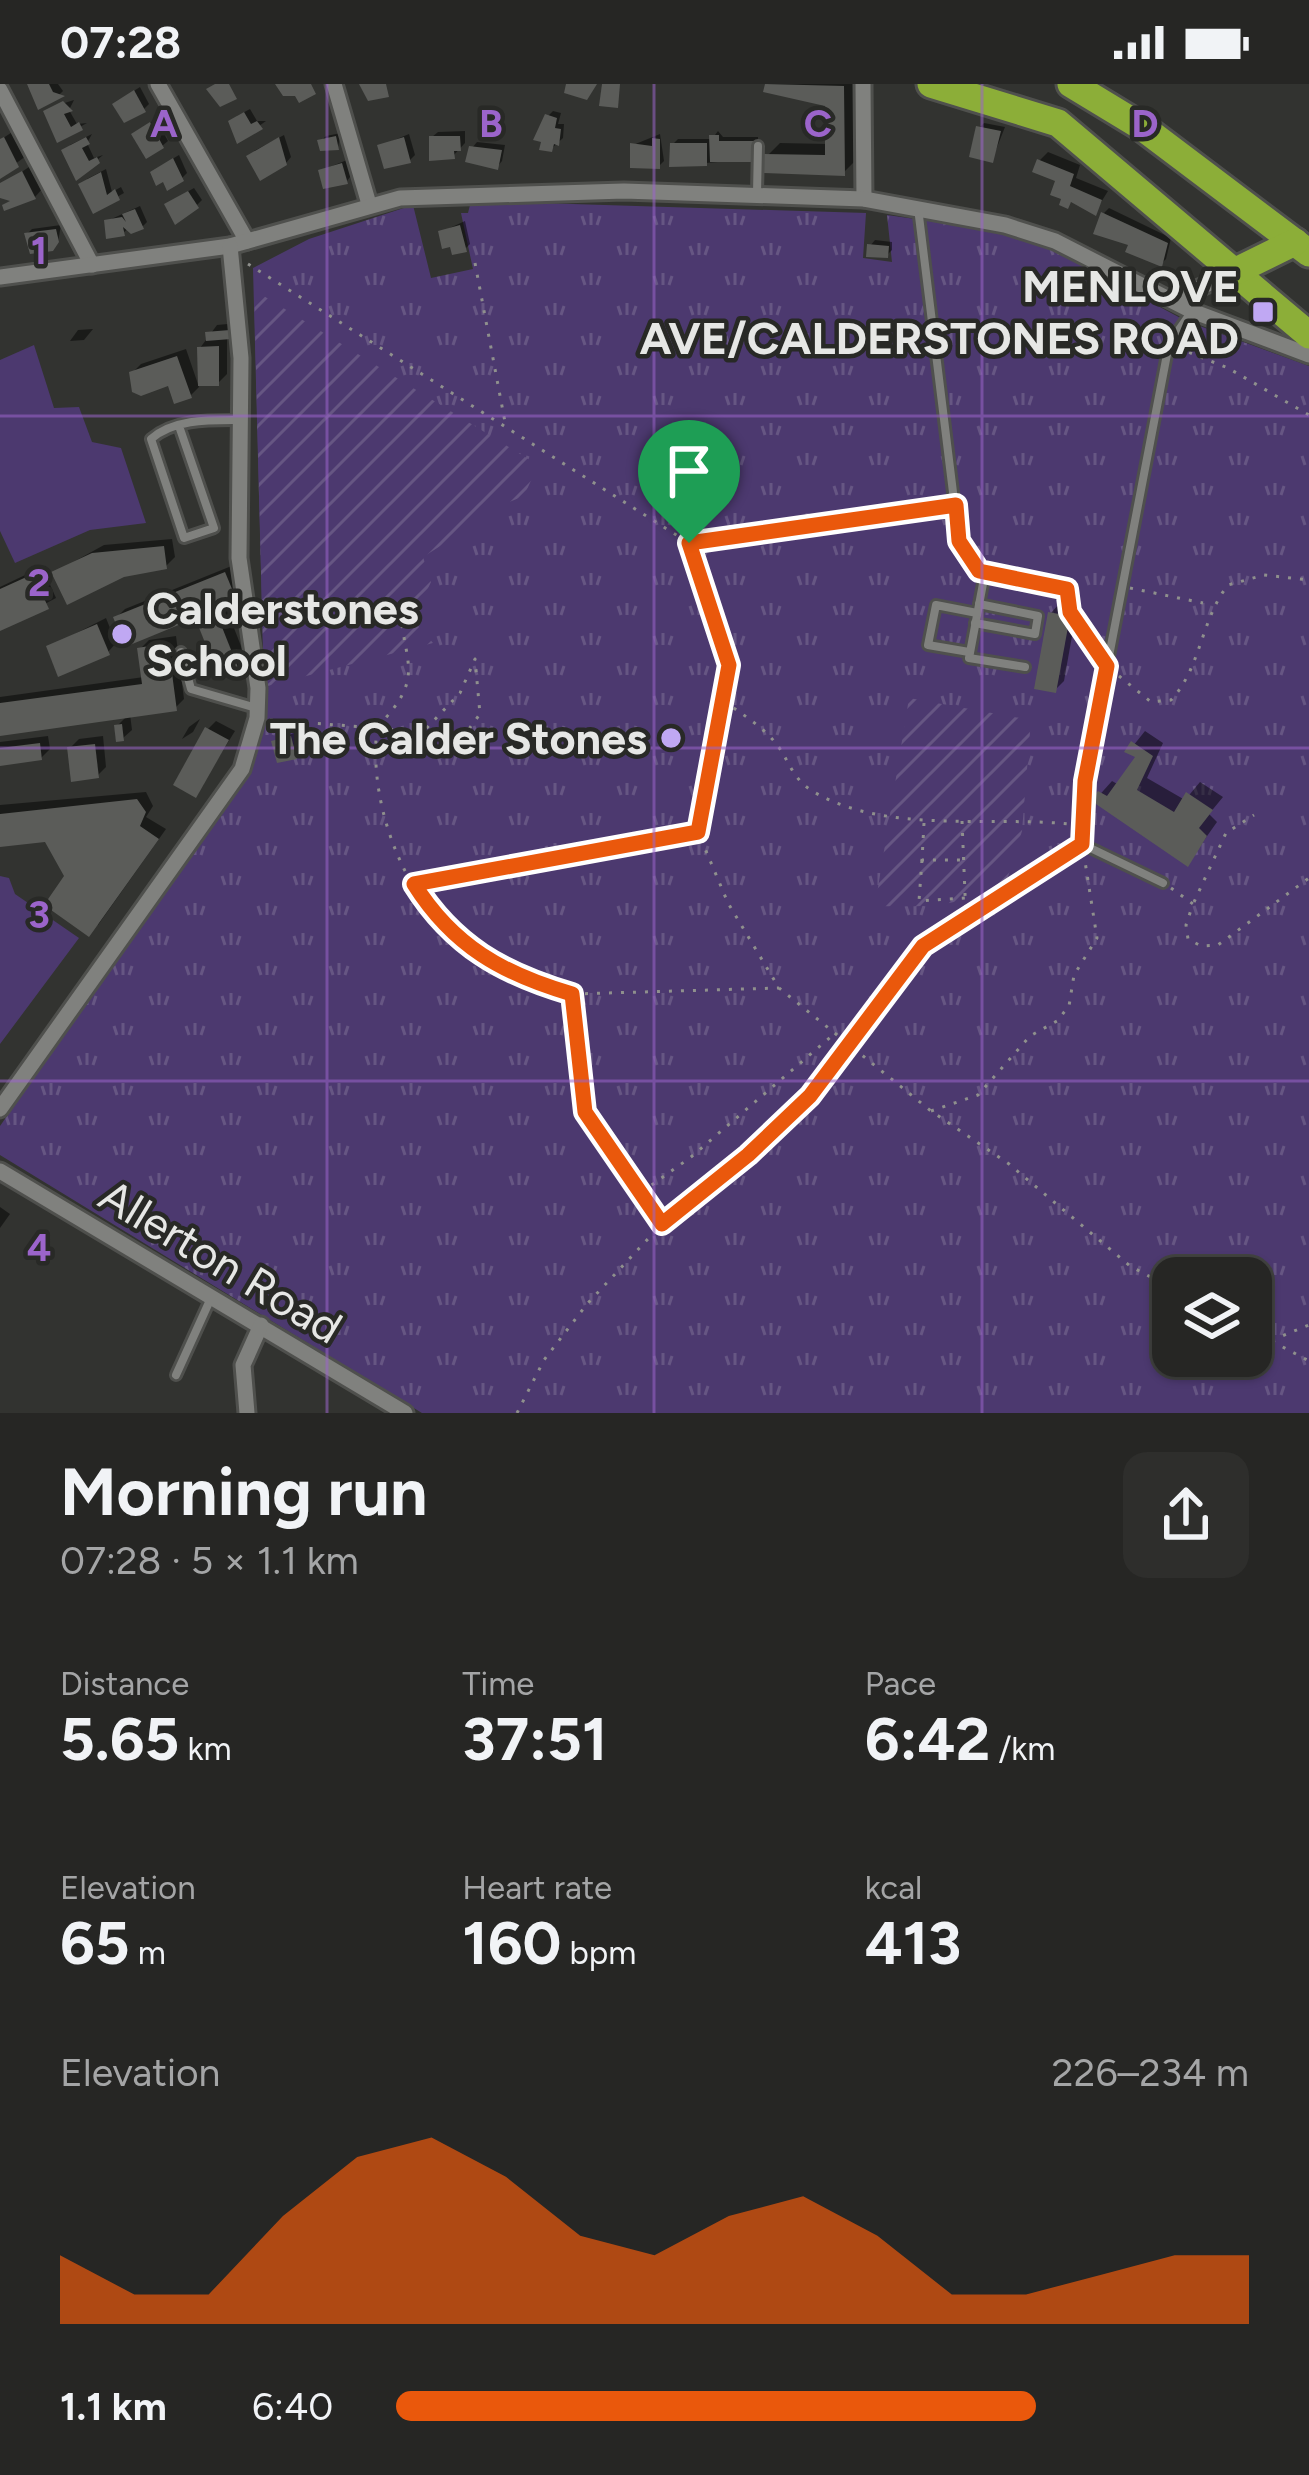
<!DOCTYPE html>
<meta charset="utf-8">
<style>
body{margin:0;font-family:Figtree,sans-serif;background:#2e2e2c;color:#f1f3f6;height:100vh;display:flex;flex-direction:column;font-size:45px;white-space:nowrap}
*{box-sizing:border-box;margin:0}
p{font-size:39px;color:#a4a5a6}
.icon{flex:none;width:66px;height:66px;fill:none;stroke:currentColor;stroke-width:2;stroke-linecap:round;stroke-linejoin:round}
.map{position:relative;height:1329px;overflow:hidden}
.panel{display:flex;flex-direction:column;background:#262624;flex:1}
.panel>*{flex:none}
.buttons{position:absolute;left:1152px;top:1173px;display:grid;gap:24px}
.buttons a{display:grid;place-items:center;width:120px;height:120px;border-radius:24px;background:#262624;box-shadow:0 3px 9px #0004,0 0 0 3px #424341;font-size:60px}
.pin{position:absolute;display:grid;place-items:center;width:102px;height:102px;color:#fff;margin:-123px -51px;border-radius:50% 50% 50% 0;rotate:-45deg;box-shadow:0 0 12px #0007}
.pin .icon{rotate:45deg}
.round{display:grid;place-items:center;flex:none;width:126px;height:126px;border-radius:24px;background:#2e2e2c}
.summary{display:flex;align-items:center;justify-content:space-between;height:204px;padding:0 60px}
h1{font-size:66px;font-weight:700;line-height:90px}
.figures{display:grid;grid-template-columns:repeat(3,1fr);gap:18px;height:204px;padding:12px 60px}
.figures div{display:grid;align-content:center}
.figures b{font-size:60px;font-weight:700}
.figures small{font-size:33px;font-weight:400}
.figures p{font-size:33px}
.chart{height:336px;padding:24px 60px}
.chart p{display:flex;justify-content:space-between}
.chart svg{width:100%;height:216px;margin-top:12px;fill:#ea580c;opacity:.7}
ul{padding:0 60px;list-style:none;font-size:39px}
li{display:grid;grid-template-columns:192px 144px 1fr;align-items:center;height:90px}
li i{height:30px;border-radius:15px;background:#ea580c}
.status{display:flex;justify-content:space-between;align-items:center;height:84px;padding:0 60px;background:#262624;direction:ltr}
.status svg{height:33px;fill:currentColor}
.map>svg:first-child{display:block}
</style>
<div class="status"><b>07:28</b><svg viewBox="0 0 49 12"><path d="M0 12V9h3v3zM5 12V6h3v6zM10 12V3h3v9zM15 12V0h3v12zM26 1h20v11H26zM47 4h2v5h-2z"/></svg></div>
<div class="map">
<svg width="1309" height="1329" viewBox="0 0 1309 1329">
<defs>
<pattern id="park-tufts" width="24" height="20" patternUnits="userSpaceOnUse" patternTransform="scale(3)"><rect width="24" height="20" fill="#4c396f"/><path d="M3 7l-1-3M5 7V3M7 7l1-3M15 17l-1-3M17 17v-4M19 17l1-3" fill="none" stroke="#665683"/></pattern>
<pattern id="garden-furrows" width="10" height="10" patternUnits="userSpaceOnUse" patternTransform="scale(3)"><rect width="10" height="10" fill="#4c396f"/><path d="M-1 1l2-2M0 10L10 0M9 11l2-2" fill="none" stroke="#665683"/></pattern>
</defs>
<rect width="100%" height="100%" fill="#323330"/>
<g fill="#4c396f">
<polygon points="34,261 54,324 79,323 92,358 121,364 146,439 90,446 15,479 0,447 0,276"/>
<polygon points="0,792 9,794 15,810 79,854 0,960"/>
</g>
<path fill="url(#park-tufts)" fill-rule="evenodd" d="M471 117 866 129 863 174 892 178 887 131 999 147 1057 168 1186 237 1309 282V1329H422L0 1071V1042L247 691 264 603 253 184 309 155 413 121 431 194 473 185 461 129H468ZM1173 1194H1251V1272H1173Z"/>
<g fill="url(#garden-furrows)">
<polygon points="254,206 538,381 524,412 474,432 464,447 423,473 431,498 413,536 433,559 264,603"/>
<path d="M909 614 1031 636 1022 747 1007 796C964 824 925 823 875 822Z"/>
</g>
<g fill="#0007">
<polygon points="30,0 58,0 63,7 58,12"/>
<polygon points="768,0 855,0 856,76 843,89 767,72 780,59 828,60 828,19 767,6"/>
<polygon points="140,3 149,20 144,25 121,15"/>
<polygon points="74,16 69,26 77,40 87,39 58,55 52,23"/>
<polygon points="250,25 257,37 266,37 239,56 237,32"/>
<polygon points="553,27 561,29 558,40 564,40 563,54 551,65 548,32"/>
<polygon points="156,35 168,57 162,62 140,45"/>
<polygon points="984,39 1005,43 992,76 979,44"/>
<polygon points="14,47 26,72 0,91 0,56"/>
<polygon points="465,47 465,59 453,72 432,53 438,48"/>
<polygon points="718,47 723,53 758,53 758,69 753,75 706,79 673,60 678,55 712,55"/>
<polygon points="341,49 338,63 321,57 326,52"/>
<polygon points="92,50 87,59 94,74 103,71 77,93 70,61"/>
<polygon points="409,50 415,71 410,76 380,62"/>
<polygon points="660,50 664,77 659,82 633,61"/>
<polygon points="284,51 291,73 286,79 254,67"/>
<polygon points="477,58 505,61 502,77 497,83 472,64"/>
<polygon points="1048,68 1080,81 1076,94 1108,107 1095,128 1073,116 1068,121 1058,95 1039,77"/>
<polygon points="179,71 187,89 182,94 159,83"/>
<polygon points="347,76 351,92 346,98 322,86"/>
<polygon points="32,81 43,104 35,113 0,111 5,99"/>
<polygon points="106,85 112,108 121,103 124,109 94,126 87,95"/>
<polygon points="194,104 202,116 197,121 173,116"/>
<polygon points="140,122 147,138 142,143 131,142 123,149 107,137"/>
<polygon points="1109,124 1171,154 1166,175 1161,180 1132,159 1104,129"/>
<polygon points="465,137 470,160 465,165 441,148"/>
<polygon points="61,141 58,158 27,150 32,145"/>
<polygon points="875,156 892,158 892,166 887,171 870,162"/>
<polygon points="238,239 227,252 227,290 218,299 200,264 217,241"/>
<polygon points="93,245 84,256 70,257 78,246"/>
<polygon points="186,265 199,303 190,312 170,299 132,289 141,280"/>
<polygon points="172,455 175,473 166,482 55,488 104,461"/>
<polygon points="234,481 244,506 235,514 116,534 125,525"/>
<polygon points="42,483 56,514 0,544 0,503"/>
<polygon points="1059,520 1077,524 1064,597 1055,606 1051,529"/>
<polygon points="227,526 246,575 238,583 201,542"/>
<polygon points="106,534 116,559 108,568 49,563"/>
<polygon points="176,552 184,615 175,624 130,630 132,646 123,654 117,642 129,630 0,649 0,613 144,593 140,565 149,556"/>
<polygon points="200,635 193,648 182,655 189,643"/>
<polygon points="216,637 235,647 196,710 208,645"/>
<polygon points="1145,647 1163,659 1147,694 1185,716 1200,698 1223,713 1209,730 1217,738 1188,779 1095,716 1112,697 1119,701 1140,672 1129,667"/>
<polygon points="296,648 300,667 295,672 275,657"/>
<polygon points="48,652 50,665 41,674 0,679 0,658"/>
<polygon points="103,652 106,683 98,691 70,664 79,655"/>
<polygon points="146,708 153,722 146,733 166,745 98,841 47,755 0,760 0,721"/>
<polygon points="0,1123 10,1130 0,1144"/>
</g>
<g fill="#5b5c59">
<polygon points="27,0 49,0 53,8 65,12 38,26"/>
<polygon points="215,0 229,0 237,15 220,23 206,5"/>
<polygon points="275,0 311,0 316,10 299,19 295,12 283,12"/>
<polygon points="359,0 386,0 389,13 368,17"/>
<polygon points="566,0 597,0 587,16 564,9"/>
<polygon points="602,0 620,0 618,24 599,22"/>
<polygon points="765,0 844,2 845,92 764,89 764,70 825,71 825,22 763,8"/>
<polygon points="134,6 146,28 124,39 112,20"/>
<polygon points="63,17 73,27 64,30 71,43 79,38 83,46 57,59 43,27"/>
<polygon points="244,28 251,40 257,37 263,45 237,60 228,37"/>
<polygon points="545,30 557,34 555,44 561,45 559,62 554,60 552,68 539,66 541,58 533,56"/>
<polygon points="150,38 164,64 146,75 131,50"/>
<polygon points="976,42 1001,47 993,79 969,73"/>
<polygon points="709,51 719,51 719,57 754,57 754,78 710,78"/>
<polygon points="336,52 339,66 320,67 317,56"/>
<polygon points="429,52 460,52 461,67 454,67 455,75 429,77"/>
<polygon points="4,53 19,83 0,95 0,55"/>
<polygon points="86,53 90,60 82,64 89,77 97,73 100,79 76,97 61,66"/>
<polygon points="279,53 287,81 260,97 246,72"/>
<polygon points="404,53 411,79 384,85 377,61"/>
<polygon points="652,54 660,55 660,85 630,84 630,59 652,62"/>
<polygon points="670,59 707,59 707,82 669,83"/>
<polygon points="469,62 502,66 498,86 465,78"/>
<polygon points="173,74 184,97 167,107 163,98 156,102 150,88"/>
<polygon points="1037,75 1074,90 1070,102 1102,116 1096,132 1071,118 1068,125 1059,121 1061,115 1050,111 1055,97 1032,88"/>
<polygon points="342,79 348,100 323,105 318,86"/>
<polygon points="22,87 36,115 4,127 2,121 10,117 0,114 0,99"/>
<polygon points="101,88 107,111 115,105 120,116 93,130 78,100"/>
<polygon points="188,107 199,124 175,141 164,120"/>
<polygon points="135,125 144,145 131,150 123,143 125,152 106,155 104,136 122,133 126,138 122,130"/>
<polygon points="1101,128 1168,159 1162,183 1125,168 1128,161 1093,150"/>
<polygon points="460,141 467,168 452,171 450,163 442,165 438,147"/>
<polygon points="56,145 59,158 53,167 30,170 24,149"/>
<polygon points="867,160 889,162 888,174 866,173"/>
<polygon points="230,246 231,255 206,257 205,248"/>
<polygon points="219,262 219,302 198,302 197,263"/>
<polygon points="177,272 192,314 174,320 168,302 141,312 132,308 129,288"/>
<polygon points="164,462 167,485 124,493 67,521 51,488 92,469"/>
<polygon points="225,488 237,517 125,563 113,533"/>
<polygon points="33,490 49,525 0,547 0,505"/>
<polygon points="1048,528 1070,532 1056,609 1034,605"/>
<polygon points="218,533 239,586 219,594 198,541"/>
<polygon points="97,540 110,571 58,593 46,562"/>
<polygon points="168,559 177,627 0,652 0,619 142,600 137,564"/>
<polygon points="122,640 124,657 116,658 114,641"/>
<polygon points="205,643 229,656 196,714 173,701"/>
<polygon points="291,652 297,675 277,679 271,657"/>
<polygon points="1131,657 1153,672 1137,706 1174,728 1186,708 1213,726 1199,744 1207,752 1188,783 1090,716 1098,707 1107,712 1135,673 1124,668"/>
<polygon points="40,659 42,676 0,682 0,664"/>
<polygon points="95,660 99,694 71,698 67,663"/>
<polygon points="137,715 146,728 140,742 159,755 89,853 44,821 64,792 45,758 0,763 0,730"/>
</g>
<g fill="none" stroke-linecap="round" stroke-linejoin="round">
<g stroke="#4f504d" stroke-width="14">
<g id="lane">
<polyline points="757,109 758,62"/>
<polyline points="918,124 959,457 978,487 1067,505"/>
<path d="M179 342 214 444 184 454 151 355C174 335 209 336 238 336"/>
<polyline points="985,489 969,574 1025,583"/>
<polyline points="975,539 1035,550 1038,532 979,520"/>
<polyline points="181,568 191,605 256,624"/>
<polyline points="969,568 928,561 936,521 977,529"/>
<polyline points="1163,799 1082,760 1085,697 1169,260 1192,227"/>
<polyline points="176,1291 211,1214"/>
</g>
</g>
<g stroke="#4f504d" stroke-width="21">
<g id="street">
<polyline points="158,0 247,157"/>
<polyline points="334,0 369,120"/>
<polyline points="863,0 864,115"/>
<polyline points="0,6 92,181"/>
<polyline points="0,193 230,162 400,114 624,107 864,115 1005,141 1055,157 1192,227 1309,271"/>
<polyline points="1173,216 1234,188"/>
<polyline points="0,1025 242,685 257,634 258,604 239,474 241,274 230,162"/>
<polyline points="0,1087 405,1329"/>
<polyline points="247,1329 243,1281 261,1241"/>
</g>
</g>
<g stroke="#4f504d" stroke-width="33">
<g id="highway">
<polyline points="931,0 1058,39 1309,251"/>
<polyline points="1071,0 1142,43 1309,169"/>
<polyline points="1234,188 1295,158"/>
</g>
</g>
<g stroke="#8f908d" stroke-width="3" stroke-dasharray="3 9" stroke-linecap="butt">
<polyline points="475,179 505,338"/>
<polyline points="248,180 689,459 729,581 698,748 728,819 779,904 931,1027 1009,1080 1130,1182 1173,1205"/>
<polyline points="1178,264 1228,284 1309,331"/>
<polyline points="691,458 943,423"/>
<polyline points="1130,504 1203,519"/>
<polyline points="1068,513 1070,528 1097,567"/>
<path d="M1119 592 1151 618 1171 616C1201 584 1201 535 1228 501L1264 491 1309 496"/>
<path d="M724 617C743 631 767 645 780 665 791 682 794 696 814 708 886 750 988 732 1070 740"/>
<path d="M270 636 377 644C367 730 413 839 493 882 518 895 545 902 572 910L585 1028 661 1139"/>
<path d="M378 642C426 593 404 580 400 523"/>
<polyline points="378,644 463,653 480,630 475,575 460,609 422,649"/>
<polyline points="962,737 966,834"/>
<polyline points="924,739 922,776 964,776"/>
<polyline points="922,776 919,817 965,814"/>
<polyline points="416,800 695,749"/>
<polyline points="1171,804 1193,820 1186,841 1188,855 1201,862 1218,861 1309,794"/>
<polyline points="1194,818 1226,749 1254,731"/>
<polyline points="573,910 779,904"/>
<polyline points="931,1027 978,1011 1030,952 1057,937 1069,922 1074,891 1097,854 1084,771"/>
<polyline points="642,1108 691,1073 834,950"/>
<polyline points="1251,1246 1309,1277"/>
<polyline points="1272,1256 1309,1241"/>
<polyline points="517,1329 544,1276 587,1220 662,1140 748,1071 810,1012 923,862 1073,766"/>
</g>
<use href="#lane" stroke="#80817e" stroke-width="8"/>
<use href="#street" stroke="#80817e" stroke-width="15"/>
<use href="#highway" stroke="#8cae38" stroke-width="27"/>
</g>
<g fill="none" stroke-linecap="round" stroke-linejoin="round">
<g stroke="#fff" stroke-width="24">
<path id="route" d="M956 421 959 457 979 487 1067 505 1070 528 1107 582 1085 697 1082 760 923 862 810 1012 748 1071 662 1140 585 1028 572 910C503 890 453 862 414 800L698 748 729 581 689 459Z"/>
</g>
<use href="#route" stroke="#ea580c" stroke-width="15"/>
</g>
<path fill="none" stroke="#9b64ca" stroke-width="3" stroke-opacity="0.55" d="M327 0V1329M654 0V1329M982 0V1329M0 332H1309M0 664H1309M0 997H1309"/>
<g fill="#c0a8f3" stroke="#282926" stroke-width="4.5">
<rect x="1251" y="216" width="24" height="24" rx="6"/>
<circle cx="122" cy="550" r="12"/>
<circle cx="671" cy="654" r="12"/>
</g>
<g text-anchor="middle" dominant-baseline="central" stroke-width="9" stroke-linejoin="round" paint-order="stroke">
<g font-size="45" font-weight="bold" fill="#e6e7e5" stroke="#282926" text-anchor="end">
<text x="1239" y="202">MENLOVE<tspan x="1239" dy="52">AVE/CALDERSTONES ROAD</tspan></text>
<text x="146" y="524" text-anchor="start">Calderstones<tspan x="146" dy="52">School</tspan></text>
<text x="647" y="654">The Calder Stones</text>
</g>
<g font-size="45" fill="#e6e7e5" stroke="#282926">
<text transform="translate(221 1177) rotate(31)">Allerton Road</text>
</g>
</g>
<g font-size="39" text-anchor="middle" font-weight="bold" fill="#9b64ca" stroke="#282926" stroke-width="9" stroke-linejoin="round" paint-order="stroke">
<text x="164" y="53">A</text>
<text x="491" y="53">B</text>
<text x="818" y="53">C</text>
<text x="1145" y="53">D</text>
<text x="39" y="180">1</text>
<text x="39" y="512">2</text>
<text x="39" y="844">3</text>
<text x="39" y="1177">4</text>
</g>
</svg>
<div class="buttons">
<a><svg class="icon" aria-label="layers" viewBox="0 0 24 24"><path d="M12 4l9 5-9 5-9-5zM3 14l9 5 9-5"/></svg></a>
</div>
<div class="pin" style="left:689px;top:459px;background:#1e9e55"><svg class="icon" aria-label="arrive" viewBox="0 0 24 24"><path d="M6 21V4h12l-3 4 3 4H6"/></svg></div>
</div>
<section class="panel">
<div class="summary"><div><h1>Morning run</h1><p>07:28 · 5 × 1.1 km</p></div><a class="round"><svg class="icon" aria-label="share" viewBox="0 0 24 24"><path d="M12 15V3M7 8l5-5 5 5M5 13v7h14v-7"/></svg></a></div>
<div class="figures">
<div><p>Distance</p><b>5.65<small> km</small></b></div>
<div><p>Time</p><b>37:51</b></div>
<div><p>Pace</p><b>6:42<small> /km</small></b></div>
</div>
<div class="figures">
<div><p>Elevation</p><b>65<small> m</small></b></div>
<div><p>Heart rate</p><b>160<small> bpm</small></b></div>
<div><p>kcal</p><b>413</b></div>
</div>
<div class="chart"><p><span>Elevation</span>226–234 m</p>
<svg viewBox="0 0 160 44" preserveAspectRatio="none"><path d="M0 44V30L10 38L20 38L30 22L40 10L50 6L60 14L70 26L80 30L90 22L100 18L110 26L120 38L130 38L140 34L150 30L160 30V44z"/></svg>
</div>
<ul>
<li><b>1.1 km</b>6:40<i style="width:75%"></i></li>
</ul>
</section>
